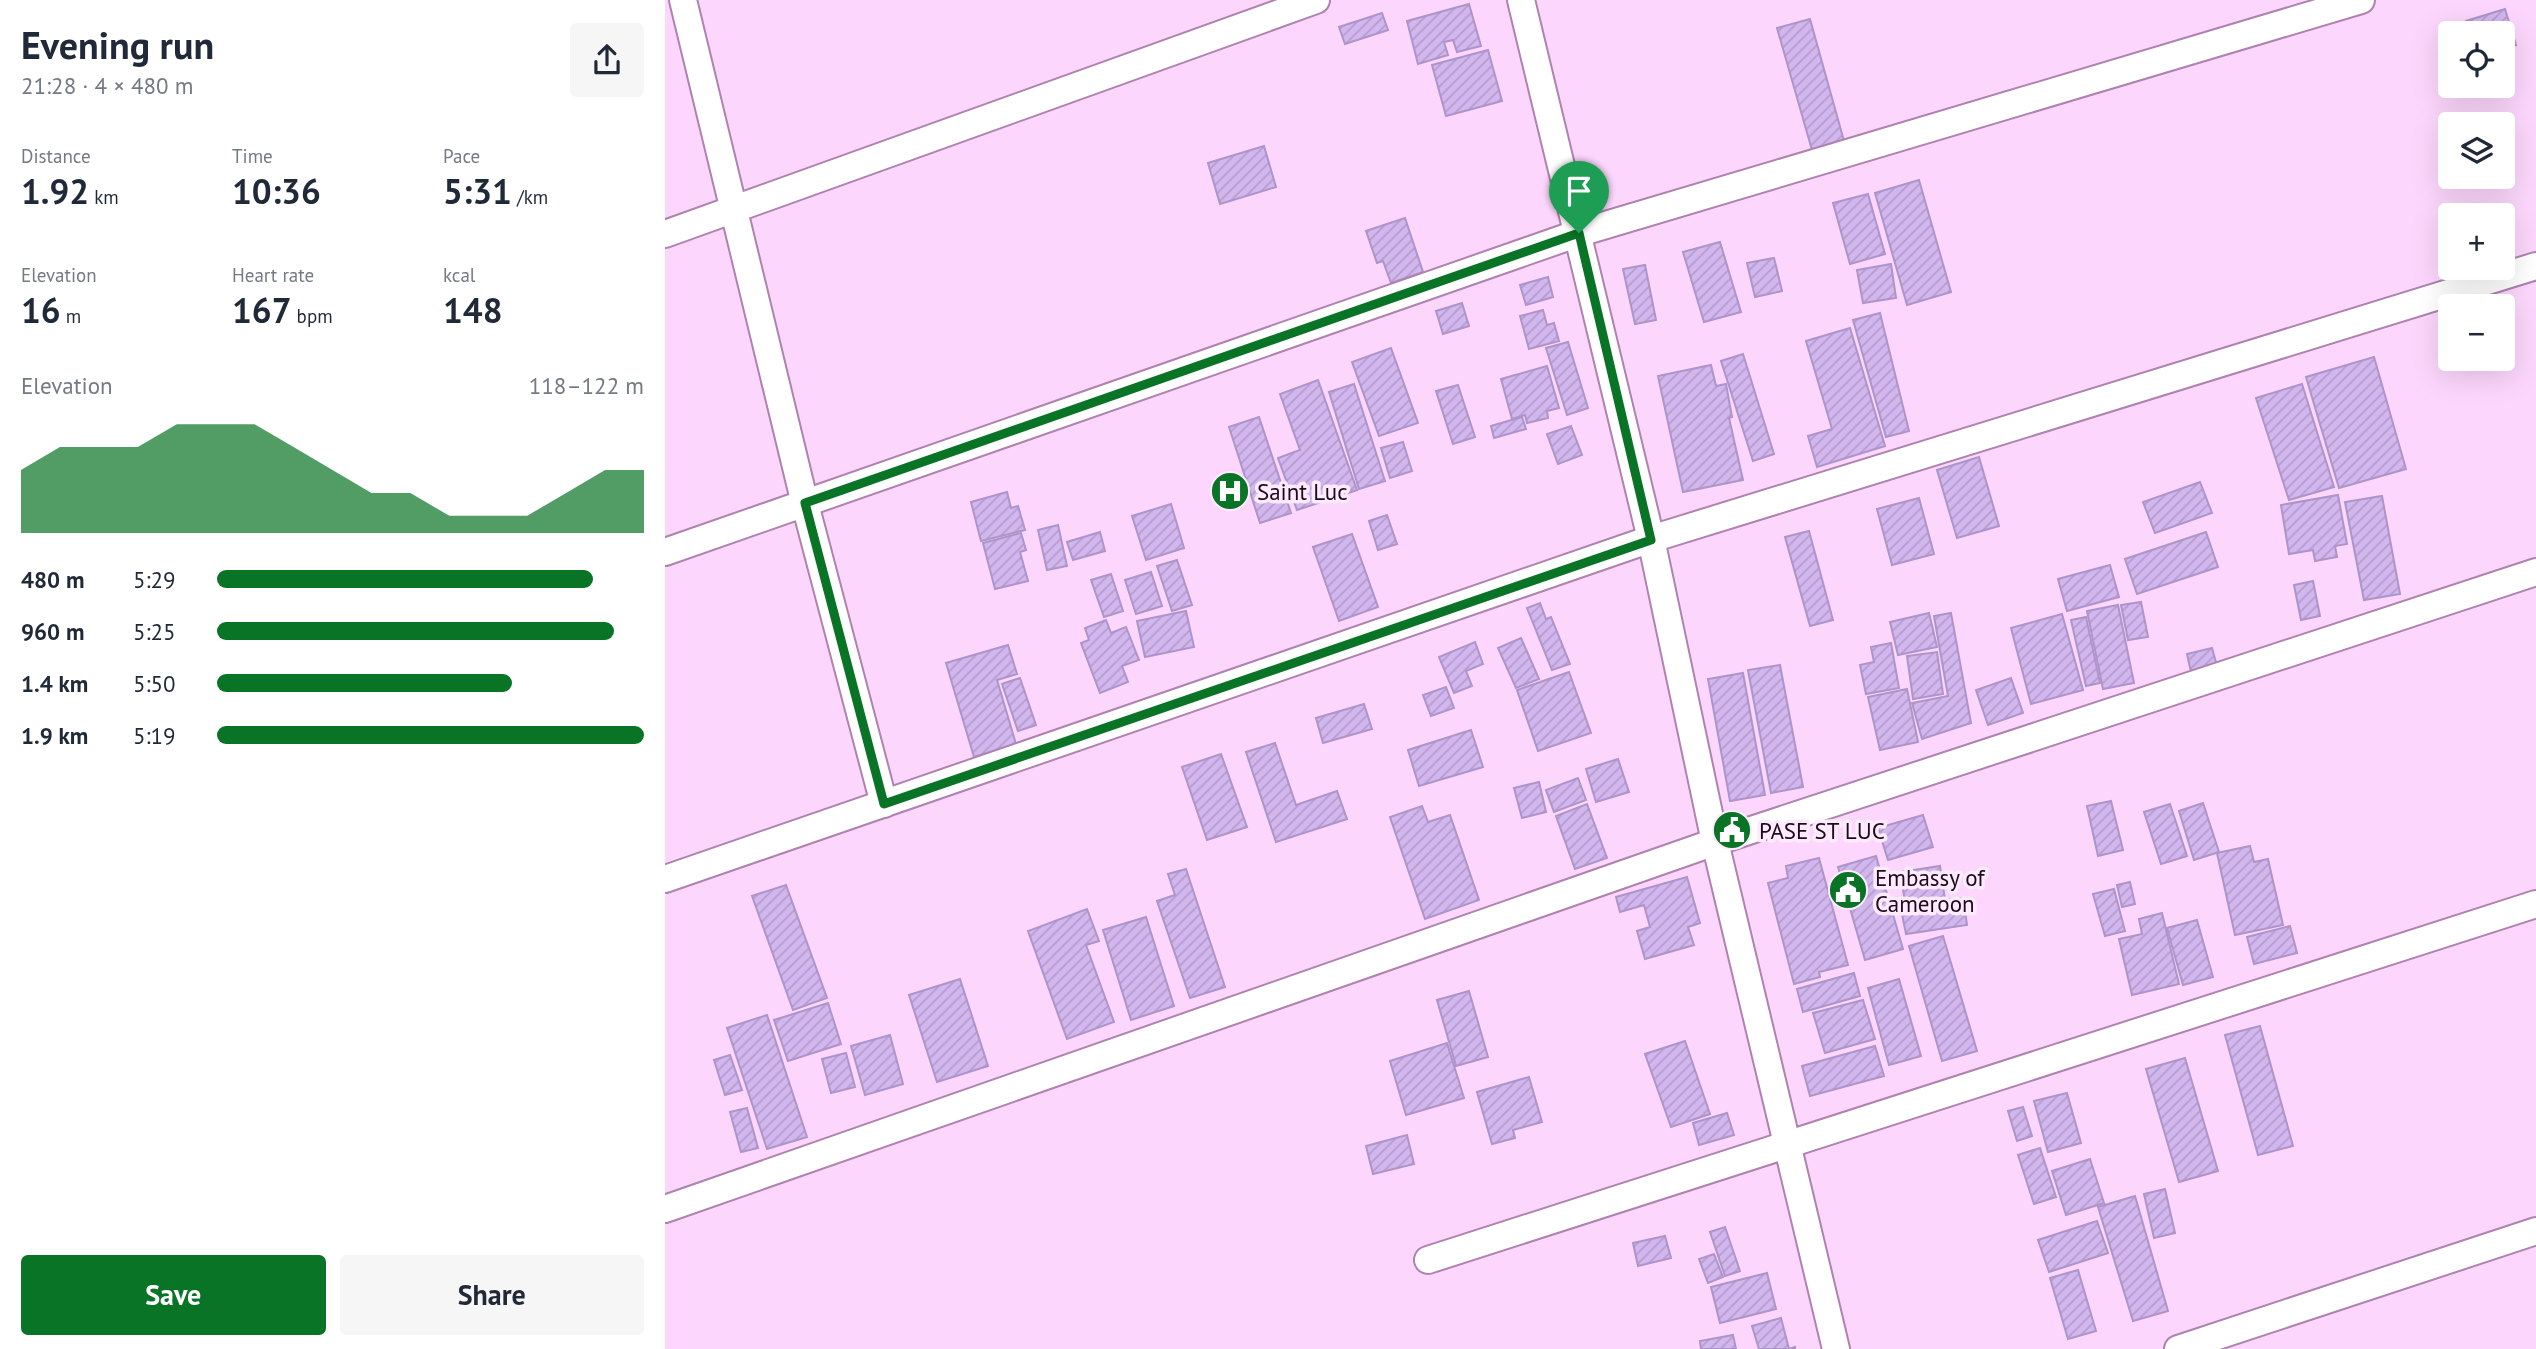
<!DOCTYPE html>
<meta charset="utf-8">
<style>
body{margin:0;font-family:"PT Sans",sans-serif;background:#f6f6f7;color:#1f2937;height:100vh;display:flex;flex-direction:column;font-size:26px;white-space:nowrap}
*{box-sizing:border-box;margin:0}
p{font-size:23px;color:#747a83}
.icon{flex:none;width:38px;height:38px;fill:none;stroke:currentColor;stroke-width:2;stroke-linecap:round;stroke-linejoin:round}
.map{position:relative;flex:1;overflow:hidden}
.details{display:flex;flex-direction:column;background:#fff;width:665px}
.details>*{flex:none}
.tools{position:absolute;left:1773px;top:21px;display:grid;gap:14px}
.tools a{display:grid;place-items:center;width:77px;height:77px;border-radius:7px;background:#fff;box-shadow:0 7px 28px #0002;font-size:35px}
.pin{position:absolute;display:grid;place-items:center;width:60px;height:60px;color:#fff;margin:-72px -30px;border-radius:50% 50% 50% 0;rotate:-45deg;box-shadow:0 0 7px #0007}
.pin .icon{rotate:45deg}
.round{display:grid;place-items:center;flex:none;width:74px;height:74px;border-radius:7px;background:#f6f6f7}
.summary{display:flex;align-items:center;justify-content:space-between;height:119px;padding:0 21px}
h1{font-size:38px;font-weight:800;line-height:52px}
.metrics{display:grid;grid-template-columns:repeat(3,1fr);gap:10px;height:119px;padding:7px 21px}
.metrics div{display:grid;align-content:center}
.metrics b{font-size:35px;font-weight:800}
.metrics small{font-size:19px;font-weight:400}
.metrics p{font-size:19px}
.chart{height:196px;padding:14px 21px}
.chart p{display:flex;justify-content:space-between}
.chart svg{width:100%;height:126px;margin-top:7px;fill:#097326;opacity:.7}
.button{display:flex;gap:14px;margin-top:auto;padding:14px 21px}
.button a{flex:1;height:80px;border-radius:7px;background:#097326;color:#fff;font-size:28px;font-weight:800;line-height:80px;text-align:center}
.button a+a{background:#f6f6f7;color:#1f2937}
ul{padding:0 21px;list-style:none;font-size:23px}
li{display:grid;grid-template-columns:112px 84px 1fr;align-items:center;height:52px}
li i{height:18px;border-radius:9px;background:#097326}
main{display:flex;flex:1;min-height:0}
.map>svg:first-child{display:block}
</style>
<main>
<section class="details">
<div class="summary"><div><h1>Evening run</h1><p>21:28 · 4 × 480 m</p></div><a class="round"><svg class="icon" aria-label="share" viewBox="0 0 24 24"><path d="M12 15V3M7 8l5-5 5 5M5 13v7h14v-7"/></svg></a></div>
<div class="metrics">
<div><p>Distance</p><b>1.92<small> km</small></b></div>
<div><p>Time</p><b>10:36</b></div>
<div><p>Pace</p><b>5:31<small> /km</small></b></div>
</div>
<div class="metrics">
<div><p>Elevation</p><b>16<small> m</small></b></div>
<div><p>Heart rate</p><b>167<small> bpm</small></b></div>
<div><p>kcal</p><b>148</b></div>
</div>
<div class="chart"><p><span>Elevation</span>118–122 m</p>
<svg viewBox="0 0 160 44" preserveAspectRatio="none"><path d="M0 44V22L10 14L20 14L30 14L40 6L50 6L60 6L70 14L80 22L90 30L100 30L110 38L120 38L130 38L140 30L150 22L160 22V44z"/></svg>
</div>
<ul>
<li><b>480 m</b>5:29<i style="width:88%"></i></li>
<li><b>960 m</b>5:25<i style="width:93%"></i></li>
<li><b>1.4 km</b>5:50<i style="width:69%"></i></li>
<li><b>1.9 km</b>5:19<i style="width:100%"></i></li>
</ul>
<div class="button"><a>Save</a><a>Share</a></div>
</section>
<div class="map">
<svg width="1871" height="1349" viewBox="0 0 1871 1349">
<defs>
<pattern id="building-hatch" width="6" height="6" patternUnits="userSpaceOnUse" patternTransform="scale(1.75)"><rect width="6" height="6" fill="#d2b7ef"/><path d="M-1 1l2-2M0 6l6-6M5 7l2-2" fill="none" stroke="#b49ccc"/></pattern>
</defs>
<rect width="100%" height="100%" fill="#fcd6fc"/>
<g fill="url(#building-hatch)" stroke="#ad94c9" stroke-width="2">
<polygon points="804,4 816,46 792,52 788,40 779,42 783,55 753,64 742,21"/>
<polygon points="1840,9 1851,45 1838,49 1838,33 1805,33 1801,21"/>
<polygon points="717,13 723,30 680,44 674,27"/>
<polygon points="1145,19 1179,141 1147,150 1112,28"/>
<polygon points="823,50 837,101 781,116 767,65"/>
<polygon points="599,146 611,187 555,204 543,163"/>
<polygon points="1254,180 1286,292 1242,305 1210,193"/>
<polygon points="1203,194 1220,254 1185,264 1168,203"/>
<polygon points="740,218 758,272 726,283 718,261 712,263 701,231"/>
<polygon points="1055,242 1076,312 1039,322 1018,252"/>
<polygon points="1109,258 1117,291 1090,297 1082,263"/>
<polygon points="1226,264 1231,298 1198,303 1192,270"/>
<polygon points="980,265 991,320 970,324 958,269"/>
<polygon points="883,277 888,297 861,305 855,285"/>
<polygon points="797,303 804,326 778,334 771,311"/>
<polygon points="878,310 882,325 889,323 894,341 864,349 855,316"/>
<polygon points="1215,313 1244,431 1221,437 1188,320"/>
<polygon points="1185,328 1220,446 1152,467 1143,436 1167,429 1141,341"/>
<polygon points="903,342 923,408 902,415 881,348"/>
<polygon points="726,348 753,423 714,436 687,362"/>
<polygon points="1078,354 1109,454 1088,461 1056,361"/>
<polygon points="1709,357 1741,469 1674,488 1641,377"/>
<polygon points="1046,365 1051,386 1061,384 1067,417 1064,418 1078,480 1018,492 993,376"/>
<polygon points="882,366 894,408 882,411 883,418 862,423 860,415 847,419 836,379"/>
<polygon points="653,380 692,490 632,510 613,458 635,450 615,394"/>
<polygon points="689,384 720,481 694,489 664,392"/>
<polygon points="1637,384 1669,487 1624,500 1591,398"/>
<polygon points="793,385 810,437 788,444 771,391"/>
<polygon points="594,417 626,513 595,523 564,427"/>
<polygon points="857,417 861,429 829,438 826,426"/>
<polygon points="906,426 917,455 893,464 882,434"/>
<polygon points="738,442 747,471 725,478 716,448"/>
<polygon points="1314,457 1334,526 1292,538 1272,470"/>
<polygon points="1535,482 1547,513 1490,533 1478,502"/>
<polygon points="342,492 346,508 353,506 360,530 316,541 306,502"/>
<polygon points="1673,495 1682,544 1670,546 1672,557 1650,561 1648,550 1624,554 1616,505"/>
<polygon points="1717,496 1735,594 1699,600 1680,502"/>
<polygon points="1254,498 1269,554 1227,565 1212,509"/>
<polygon points="506,504 519,548 481,560 467,516"/>
<polygon points="722,515 732,544 713,550 704,521"/>
<polygon points="393,525 402,566 382,570 373,530"/>
<polygon points="1144,531 1168,620 1145,626 1120,537"/>
<polygon points="435,532 440,551 408,560 402,542"/>
<polygon points="1541,532 1553,567 1472,594 1460,559"/>
<polygon points="356,533 361,550 355,552 363,581 330,589 318,543"/>
<polygon points="687,534 713,607 674,621 648,547"/>
<polygon points="512,560 527,605 507,611 492,566"/>
<polygon points="1445,565 1454,597 1402,611 1393,579"/>
<polygon points="486,572 497,606 471,614 460,580"/>
<polygon points="446,574 458,611 439,617 426,580"/>
<polygon points="1648,581 1655,616 1636,620 1629,585"/>
<polygon points="1476,602 1483,637 1463,640 1456,605"/>
<polygon points="875,603 881,619 886,617 905,664 887,670 862,608"/>
<polygon points="1453,605 1469,683 1438,689 1422,611"/>
<polygon points="521,611 529,647 480,657 472,621"/>
<polygon points="1264,613 1272,647 1233,655 1225,622"/>
<polygon points="1286,613 1306,723 1257,739 1247,703 1283,696 1269,616"/>
<polygon points="1397,614 1418,690 1366,704 1346,628"/>
<polygon points="1421,617 1435,683 1421,686 1406,620"/>
<polygon points="441,620 446,633 461,627 474,660 457,666 463,682 435,693 416,643 424,640 420,628"/>
<polygon points="856,638 874,679 851,688 833,648"/>
<polygon points="810,642 818,664 801,671 807,686 789,693 774,657"/>
<polygon points="1226,643 1234,688 1201,694 1195,665 1209,662 1206,647"/>
<polygon points="343,645 352,674 332,680 351,744 309,757 281,663"/>
<polygon points="1547,648 1552,666 1526,672 1522,654"/>
<polygon points="1272,652 1278,694 1248,699 1242,656"/>
<polygon points="1115,665 1138,787 1106,793 1083,670"/>
<polygon points="904,672 926,733 873,751 852,690"/>
<polygon points="1078,673 1100,795 1065,801 1043,679"/>
<polygon points="355,678 371,725 353,731 337,684"/>
<polygon points="1346,678 1358,713 1323,725 1311,690"/>
<polygon points="781,687 789,708 766,716 758,695"/>
<polygon points="1242,689 1253,742 1215,750 1203,697"/>
<polygon points="699,704 707,729 658,743 651,718"/>
<polygon points="806,730 818,767 754,786 743,750"/>
<polygon points="610,743 631,805 672,791 682,819 611,842 581,752"/>
<polygon points="556,754 582,827 542,840 517,767"/>
<polygon points="953,759 964,792 931,802 921,769"/>
<polygon points="913,778 921,800 889,812 881,790"/>
<polygon points="874,782 881,812 857,818 849,788"/>
<polygon points="1446,801 1458,850 1433,856 1422,806"/>
<polygon points="1538,803 1554,852 1529,860 1514,811"/>
<polygon points="922,804 942,858 910,869 891,816"/>
<polygon points="1505,804 1522,856 1496,864 1479,812"/>
<polygon points="757,806 763,822 785,815 814,900 760,919 725,817"/>
<polygon points="1258,815 1268,847 1223,860 1213,828"/>
<polygon points="1585,846 1589,862 1603,859 1618,925 1570,935 1552,853"/>
<polygon points="1211,856 1238,949 1200,960 1173,867"/>
<polygon points="1154,858 1183,965 1154,972 1155,977 1129,984 1103,883 1123,878 1121,866"/>
<polygon points="1275,866 1280,900 1298,898 1302,925 1241,934 1237,914 1242,913 1235,872"/>
<polygon points="521,869 560,987 525,998 492,901 510,895 503,874"/>
<polygon points="1022,877 1035,923 1023,927 1029,945 980,959 972,931 985,927 979,905 955,912 951,897"/>
<polygon points="1465,882 1470,904 1457,907 1452,885"/>
<polygon points="121,885 162,998 128,1010 87,896"/>
<polygon points="1449,889 1460,931 1440,936 1428,894"/>
<polygon points="422,909 434,941 421,945 449,1022 402,1039 363,931"/>
<polygon points="1497,913 1514,984 1467,995 1454,939 1477,934 1474,919"/>
<polygon points="481,917 509,1006 466,1020 438,930"/>
<polygon points="1532,920 1548,977 1518,985 1502,928"/>
<polygon points="1625,926 1632,953 1589,964 1582,937"/>
<polygon points="1278,936 1312,1051 1277,1061 1244,946"/>
<polygon points="1189,973 1195,996 1138,1012 1132,989"/>
<polygon points="295,979 323,1066 272,1082 244,995"/>
<polygon points="1234,979 1256,1056 1224,1065 1203,988"/>
<polygon points="804,991 823,1057 791,1066 772,1000"/>
<polygon points="1198,1000 1210,1039 1160,1053 1148,1013"/>
<polygon points="163,1003 176,1044 123,1061 109,1020"/>
<polygon points="102,1015 142,1137 102,1149 62,1028"/>
<polygon points="1595,1026 1628,1146 1593,1155 1560,1035"/>
<polygon points="225,1035 238,1084 200,1095 186,1046"/>
<polygon points="1020,1041 1045,1114 1006,1127 980,1054"/>
<polygon points="782,1043 799,1098 741,1115 725,1061"/>
<polygon points="1210,1046 1219,1076 1145,1096 1137,1066"/>
<polygon points="181,1053 190,1087 166,1093 157,1059"/>
<polygon points="65,1055 77,1090 60,1095 49,1060"/>
<polygon points="1520,1058 1553,1171 1514,1182 1481,1069"/>
<polygon points="864,1077 877,1122 848,1130 850,1138 827,1144 812,1092"/>
<polygon points="1402,1093 1416,1143 1383,1152 1369,1101"/>
<polygon points="1358,1107 1367,1136 1352,1141 1343,1111"/>
<polygon points="82,1108 93,1148 76,1152 65,1112"/>
<polygon points="1062,1113 1069,1135 1034,1145 1028,1123"/>
<polygon points="742,1135 749,1164 708,1174 701,1146"/>
<polygon points="1375,1148 1391,1197 1369,1204 1353,1155"/>
<polygon points="1425,1159 1439,1203 1401,1215 1387,1171"/>
<polygon points="1500,1189 1510,1233 1489,1238 1479,1194"/>
<polygon points="1470,1196 1503,1311 1468,1321 1433,1207"/>
<polygon points="1432,1221 1443,1253 1384,1272 1373,1240"/>
<polygon points="1060,1227 1075,1271 1060,1276 1045,1232"/>
<polygon points="1000,1236 1006,1258 973,1266 968,1243"/>
<polygon points="1049,1254 1058,1277 1043,1283 1034,1259"/>
<polygon points="1413,1270 1431,1331 1403,1339 1385,1278"/>
<polygon points="1102,1273 1111,1309 1055,1323 1046,1287"/>
<polygon points="1116,1318 1124,1349 1130,1347 1130,1349 1094,1349 1087,1326"/>
<polygon points="1068,1335 1071,1349 1036,1349 1035,1341"/>
</g>
<g fill="none" stroke-linecap="round" stroke-linejoin="round">
<g stroke="#ae83af" stroke-width="30">
<g id="street">
<polyline points="18,0 140,504 219,804"/>
<polyline points="856,0 986,539 1050,842 1171,1349"/>
<polyline points="0,234 651,0"/>
<polyline points="0,552 914,233 1696,0"/>
<polyline points="0,879 986,539 1871,266"/>
<polyline points="0,1209 1050,842 1871,572"/>
<polyline points="763,1260 1871,904"/>
<polyline points="1513,1349 1871,1231"/>
</g>
</g>
<use href="#street" stroke="#fff" stroke-width="26"/>
</g>
<g fill="none" stroke-linecap="round" stroke-linejoin="round">
<g stroke="#fff" stroke-width="14">
<polygon id="route" points="914,233 986,540 219,804 140,503"/>
</g>
<use href="#route" stroke="#097326" stroke-width="9"/>
</g>
<defs>
<g id="hospital-disc" transform="scale(2.0125)"><circle r="9.5" fill="#097326" stroke="#feeafd"/><path d="M-5-5h3v3.5h4V-5h3V5h-3V1.5h-4V5h-3Z" fill="#fff"/></g>
<g id="civic-disc" transform="scale(2.0125)"><circle r="9.5" fill="#097326" stroke="#feeafd"/><path d="M-.6-6.5H3V-4.5H.6V-3L4-1V1h2V6H-6V1h2V-1L-.6-3ZM-1.2 2.5V6h2.4V2.5Z" fill="#fff"/></g>
</defs>
<g fill-rule="evenodd">
<use href="#hospital-disc" x="565" y="491"/>
<use href="#civic-disc" x="1067" y="830"/>
<use href="#civic-disc" x="1183" y="890"/>
</g>
<g text-anchor="middle" dominant-baseline="central" stroke-width="7" stroke-linejoin="round" paint-order="stroke">
<g font-size="23" fill="#1b0b1b" stroke="#feeafd" text-anchor="start">
<text x="592" y="491">Saint Luc</text>
<text x="1094" y="830">PASE ST LUC</text>
<text x="1210" y="877">Embassy of<tspan x="1210" dy="26">Cameroon</tspan></text>
</g>
</g>
</svg>
<div class="tools">
<a><svg class="icon" aria-label="locate" viewBox="0 0 24 24"><circle cx="12" cy="12" r="6"/><path d="M12 2v4M12 18v4M2 12h4M18 12h4"/></svg></a>
<a><svg class="icon" aria-label="layers" viewBox="0 0 24 24"><path d="M12 4l9 5-9 5-9-5zM3 14l9 5 9-5"/></svg></a>
<a>+</a>
<a>−</a>
</div>
<div class="pin" style="left:914px;top:233px;background:#1e9e55"><svg class="icon" aria-label="arrive" viewBox="0 0 24 24"><path d="M6 21V4h12l-3 4 3 4H6"/></svg></div>
</div>
</main>
